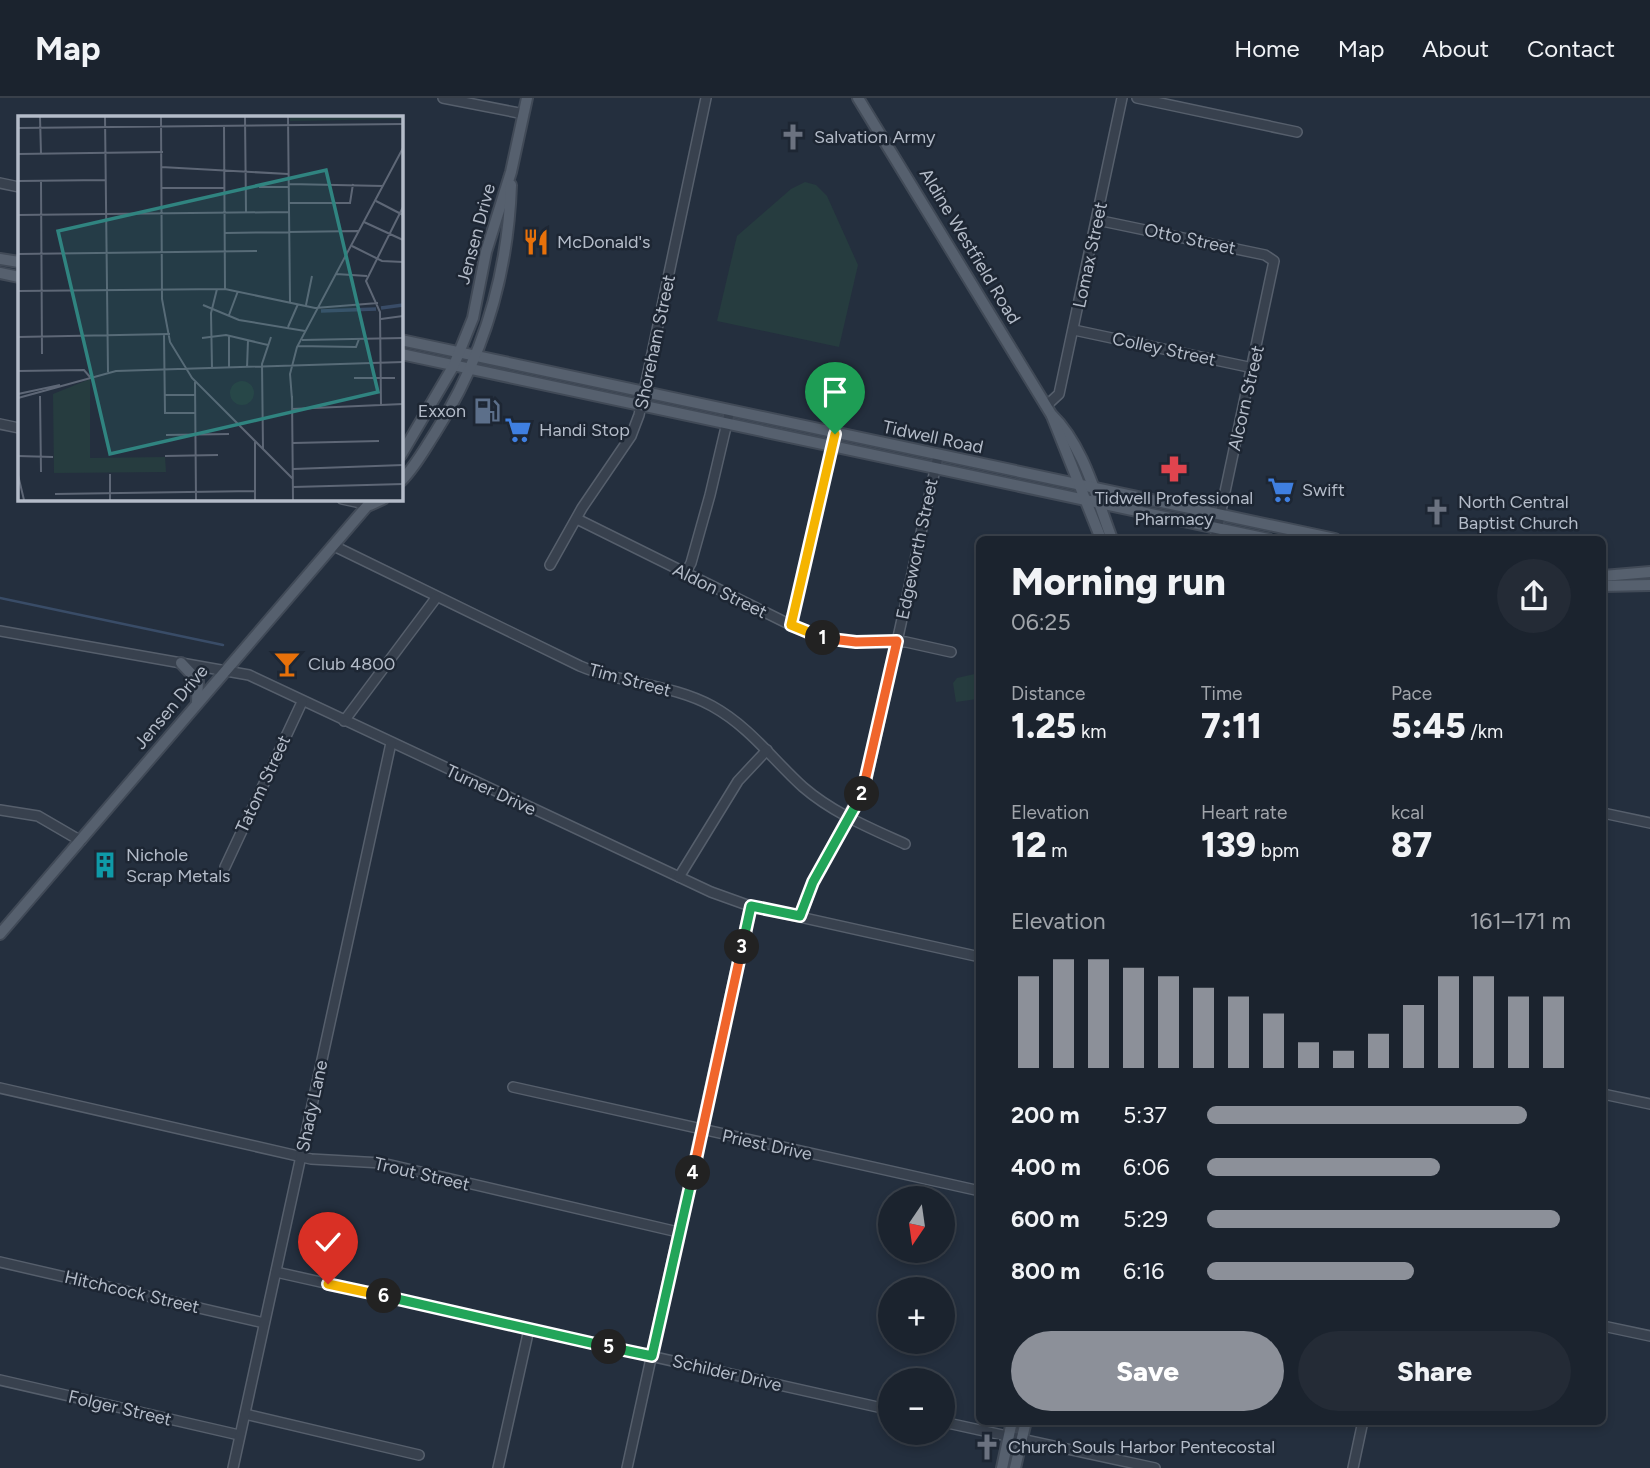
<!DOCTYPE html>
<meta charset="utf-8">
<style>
body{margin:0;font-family:Figtree,sans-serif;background:#242b36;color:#f1f3f6;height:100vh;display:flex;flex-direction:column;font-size:26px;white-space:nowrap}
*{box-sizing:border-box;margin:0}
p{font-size:23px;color:#a0a4aa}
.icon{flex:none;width:38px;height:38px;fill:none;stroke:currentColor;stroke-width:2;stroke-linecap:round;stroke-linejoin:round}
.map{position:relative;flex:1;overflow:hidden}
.drawer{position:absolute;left:976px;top:438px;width:630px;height:889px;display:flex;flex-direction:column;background:#1b232e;border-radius:10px;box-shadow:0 4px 10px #0003,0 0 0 2px #39404a}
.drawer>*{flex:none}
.needle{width:46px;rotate:193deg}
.buttons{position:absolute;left:878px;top:1088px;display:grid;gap:14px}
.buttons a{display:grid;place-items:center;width:77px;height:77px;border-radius:50%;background:#1b232e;box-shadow:0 4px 10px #0003,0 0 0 2px #39404a;font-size:35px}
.pin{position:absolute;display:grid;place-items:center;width:60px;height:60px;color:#fff;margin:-72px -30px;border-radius:50% 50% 50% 0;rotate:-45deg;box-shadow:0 0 7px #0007}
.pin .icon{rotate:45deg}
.km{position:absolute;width:35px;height:35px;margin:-18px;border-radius:50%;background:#222;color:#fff;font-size:19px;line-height:35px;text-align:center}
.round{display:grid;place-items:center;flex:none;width:74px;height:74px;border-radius:37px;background:#242b36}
.headline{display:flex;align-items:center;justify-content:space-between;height:119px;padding:0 35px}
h1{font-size:38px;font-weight:800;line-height:52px}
.figures{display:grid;grid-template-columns:repeat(3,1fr);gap:10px;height:119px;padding:7px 35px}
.figures div{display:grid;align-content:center}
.figures b{font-size:35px;font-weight:800}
.figures small{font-size:19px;font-weight:400}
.figures p{font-size:19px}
.chart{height:196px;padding:14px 35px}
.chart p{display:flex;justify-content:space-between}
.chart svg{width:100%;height:126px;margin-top:7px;stroke:#8c9099;stroke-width:6}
.action{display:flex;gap:14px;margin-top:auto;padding:14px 35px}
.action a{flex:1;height:80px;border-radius:42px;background:#8c9099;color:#fff;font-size:28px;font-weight:800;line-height:80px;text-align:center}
.action a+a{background:#242b36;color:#f1f3f6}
ul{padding:0 35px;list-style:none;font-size:23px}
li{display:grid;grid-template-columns:112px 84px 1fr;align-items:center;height:52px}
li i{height:18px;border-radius:9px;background:#8c9099}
header{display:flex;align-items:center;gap:42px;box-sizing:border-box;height:98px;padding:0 35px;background:#1b232e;border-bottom:2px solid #39404a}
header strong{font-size:33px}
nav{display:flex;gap:38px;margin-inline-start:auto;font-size:24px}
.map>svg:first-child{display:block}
</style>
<header>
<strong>Map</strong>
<nav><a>Home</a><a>Map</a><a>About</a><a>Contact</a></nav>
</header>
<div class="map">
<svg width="1650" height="1370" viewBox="0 0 1650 1370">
<rect width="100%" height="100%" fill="#242f3e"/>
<g fill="#263c3f">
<polygon points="805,84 816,87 827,98 858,167 839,249 717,223 737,138 791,91"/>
<polygon points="979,575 980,606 977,601 956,604 953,585 957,580"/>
</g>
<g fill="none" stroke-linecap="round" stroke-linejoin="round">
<polyline stroke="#394c67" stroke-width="2.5" points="0,500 223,547"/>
<g stroke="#565f6c" stroke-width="12">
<g id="minor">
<polyline points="443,0 524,16"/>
<polyline points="1137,0 1297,34"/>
<polyline points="0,85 19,89"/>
<polyline points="1097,122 1265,157 1274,163 1215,441"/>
<polyline points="1074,232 1253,270"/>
<polyline points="1046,308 1059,296 1122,0"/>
<polyline points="0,326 19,330"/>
<polyline points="342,401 370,407"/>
<polyline points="577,421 807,535 839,543 906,544 951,554"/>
<path d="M334 448 580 568C622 586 672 586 712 608 750 629 772 661 803 689 833 715 870 730 905 746"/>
<polyline points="550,467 582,410 631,338 639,317 706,0"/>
<polyline points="685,476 691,465 710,397 730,312"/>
<polyline points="791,527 835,336"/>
<polyline points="0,533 249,577 711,794 750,808 980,859"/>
<polyline points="344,623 436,500"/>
<polyline points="0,712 38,718 81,743"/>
<polyline points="1603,715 1650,725"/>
<polyline points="225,769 302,604"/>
<polyline points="679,779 738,683 767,652"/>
<polyline points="801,819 813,784 866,684 938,358"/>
<polyline points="513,989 980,1093"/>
<polyline points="0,990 311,1061 382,1065 678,1134"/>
<polyline points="1603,996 1650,1006"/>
<polyline points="0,1164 264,1225"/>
<polyline points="276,1174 891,1312"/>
<polyline points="1603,1228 1650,1238"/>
<polyline points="0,1282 239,1337"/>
<polyline points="245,1316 419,1357"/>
<polyline points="943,1324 1155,1370"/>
<polyline points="233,1370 391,645"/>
<polyline points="498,1370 529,1231"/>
<polyline points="627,1370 750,808"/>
<polyline points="1353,1370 1363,1323"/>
</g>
</g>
<g stroke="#414a57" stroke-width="14">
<g id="major">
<path d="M858 0 1051 316C1084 348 1096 399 1112 441"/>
<polyline points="0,161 19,164"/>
<polyline points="0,175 19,179"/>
<polyline points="401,242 1335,441"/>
<polyline points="401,256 1268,441"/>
<polyline points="1052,318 1101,441"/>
<polyline points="401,357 454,267 473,220 486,154 511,74 527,0"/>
<path d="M401 383C415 369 424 352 435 335 483 260 508 176 511 87"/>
<polyline points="370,407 383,401"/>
<polyline points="1603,478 1650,474"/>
<polyline points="1603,488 1650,487"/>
<polyline points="181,565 198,583 197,604"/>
<polyline points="0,836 373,401"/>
<polyline points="1002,1370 1012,1323"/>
<polyline points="1015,1370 1026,1323"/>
</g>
</g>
<use href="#minor" stroke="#38414e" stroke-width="9"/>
<use href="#major" stroke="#56606e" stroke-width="10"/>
</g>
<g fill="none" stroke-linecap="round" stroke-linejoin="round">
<g stroke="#fff" stroke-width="14">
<polyline id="split-1" points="823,540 791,527 835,336"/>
</g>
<g stroke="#fff" stroke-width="14">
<polyline id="split-2" points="823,540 856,544 897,543 862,696"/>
</g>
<g stroke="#fff" stroke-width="14">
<polyline id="split-3" points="742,849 751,808 800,818 813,784 862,696"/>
</g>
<g stroke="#fff" stroke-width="14">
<polyline id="split-4" points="693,1075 742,849"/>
</g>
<g stroke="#fff" stroke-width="14">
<polyline id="split-5" points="609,1249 652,1258 693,1075"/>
</g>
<g stroke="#fff" stroke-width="14">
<polyline id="split-6" points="384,1198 609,1249"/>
</g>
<g stroke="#fff" stroke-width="14">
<polyline id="split-7" points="328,1186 384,1198"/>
</g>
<use href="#split-1" stroke="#f5b400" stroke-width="9"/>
<use href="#split-2" stroke="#f0652b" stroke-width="9"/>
<use href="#split-3" stroke="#22a559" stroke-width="9"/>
<use href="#split-4" stroke="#f0652b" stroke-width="9"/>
<use href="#split-5" stroke="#22a559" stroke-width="9"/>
<use href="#split-6" stroke="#22a559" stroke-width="9"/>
<use href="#split-7" stroke="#f5b400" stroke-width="9"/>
</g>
<defs>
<g id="church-bare" transform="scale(2.1)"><path d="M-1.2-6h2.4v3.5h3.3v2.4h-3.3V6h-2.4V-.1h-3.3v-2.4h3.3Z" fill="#6b7280" stroke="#1d2633" stroke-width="2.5" paint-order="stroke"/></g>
<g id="restaurant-bare" transform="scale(2.1)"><path d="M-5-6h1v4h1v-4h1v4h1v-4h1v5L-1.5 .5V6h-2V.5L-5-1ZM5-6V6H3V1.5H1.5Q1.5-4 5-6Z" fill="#e8710a" stroke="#1d2633" stroke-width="2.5" paint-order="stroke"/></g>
<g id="fuel-bare" transform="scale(2.1)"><path d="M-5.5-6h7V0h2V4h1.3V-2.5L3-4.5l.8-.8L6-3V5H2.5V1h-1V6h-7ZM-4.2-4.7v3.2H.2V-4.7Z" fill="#5c6f8a" stroke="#1d2633" stroke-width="2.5" paint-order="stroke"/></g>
<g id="supermarket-bare" transform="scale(2.1)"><path d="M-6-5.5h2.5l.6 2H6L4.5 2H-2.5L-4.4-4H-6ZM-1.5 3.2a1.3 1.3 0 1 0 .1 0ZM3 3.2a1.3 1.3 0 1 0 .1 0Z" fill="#3f7fe0" stroke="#1d2633" stroke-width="2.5" paint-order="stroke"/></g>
<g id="pharmacy-bare" transform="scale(2.1)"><path d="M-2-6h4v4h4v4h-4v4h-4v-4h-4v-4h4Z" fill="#e0444e" stroke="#1d2633" stroke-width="2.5" paint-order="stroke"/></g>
<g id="bar-bare" transform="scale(2.1)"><path d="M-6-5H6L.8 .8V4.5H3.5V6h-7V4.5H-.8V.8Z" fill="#e8710a" stroke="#1d2633" stroke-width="2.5" paint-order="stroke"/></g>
<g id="building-bare" transform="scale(2.1)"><path d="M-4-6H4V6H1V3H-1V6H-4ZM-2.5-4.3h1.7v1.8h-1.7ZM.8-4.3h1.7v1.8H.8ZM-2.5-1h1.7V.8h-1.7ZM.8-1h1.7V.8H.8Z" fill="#0f9aa8" stroke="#1d2633" stroke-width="2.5" paint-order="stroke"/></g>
</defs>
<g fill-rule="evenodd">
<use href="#church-bare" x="793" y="39"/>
<use href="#restaurant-bare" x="536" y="144"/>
<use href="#fuel-bare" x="487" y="313"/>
<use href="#supermarket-bare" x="518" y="332"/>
<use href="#pharmacy-bare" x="1174" y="371"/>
<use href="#supermarket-bare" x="1281" y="392"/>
<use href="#church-bare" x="1437" y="414"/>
<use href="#bar-bare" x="287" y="566"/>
<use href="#building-bare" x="105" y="767"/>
<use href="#church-bare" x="987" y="1349"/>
</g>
<g text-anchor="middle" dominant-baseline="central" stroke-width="5" stroke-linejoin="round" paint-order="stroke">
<g font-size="18" fill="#b4bcc9" stroke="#1d2633" text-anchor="start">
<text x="814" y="39">Salvation Army</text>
<text x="557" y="144">McDonald's</text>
<text x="466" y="313" text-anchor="end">Exxon</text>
<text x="539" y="332">Handi Stop</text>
<text x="1302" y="392">Swift</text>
<text x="1174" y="400" text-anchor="middle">Tidwell Professional<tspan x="1174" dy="21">Pharmacy</tspan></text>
<text x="1458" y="404">North Central<tspan x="1458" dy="21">Baptist Church</tspan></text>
<text x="308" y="566">Club 4800</text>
<text x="126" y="757">Nichole<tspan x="126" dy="21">Scrap Metals</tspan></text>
<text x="1008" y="1349">Church Souls Harbor Pentecostal</text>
</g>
<g font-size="18" fill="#b4bcc9" stroke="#1d2633">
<text transform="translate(476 136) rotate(-75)">Jensen Drive</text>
<text transform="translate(1190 141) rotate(12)">Otto Street</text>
<text transform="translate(970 148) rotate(59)">Aldine Westfield Road</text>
<text transform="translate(1090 157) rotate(-78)">Lomax Street</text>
<text transform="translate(655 244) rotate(-78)">Shoreham Street</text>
<text transform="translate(1164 251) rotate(12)">Colley Street</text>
<text transform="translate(1246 300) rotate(-77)">Alcorn Street</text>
<text transform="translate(933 339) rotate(12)">Tidwell Road</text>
<text transform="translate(917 451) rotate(-78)">Edgeworth Street</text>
<text transform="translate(720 493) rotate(26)">Aldon Street</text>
<text transform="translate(630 582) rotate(15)">Tim Street</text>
<text transform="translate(171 609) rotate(-50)">Jensen Drive</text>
<text transform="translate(263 686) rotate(-65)">Tatom Street</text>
<text transform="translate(491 692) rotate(25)">Turner Drive</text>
<text transform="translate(312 1008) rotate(-78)">Shady Lane</text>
<text transform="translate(767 1047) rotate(12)">Priest Drive</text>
<text transform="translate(422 1076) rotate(13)">Trout Street</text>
<text transform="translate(132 1194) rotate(13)">Hitchcock Street</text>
<text transform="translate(727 1275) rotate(13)">Schilder Drive</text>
<text transform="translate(120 1310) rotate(13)">Folger Street</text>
</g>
</g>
<g transform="translate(18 18)">
<rect width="385" height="385" fill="#242f3e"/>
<path d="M272 1H385V3L272 5ZM72 263V342L147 341 148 356 36 357 35 278ZM212 277a12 12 0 1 1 24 0a12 12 0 1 1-24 0Z" fill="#263c3f"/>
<path fill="none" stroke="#394c67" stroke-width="3.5" d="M363 192 385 189M303 195 358 193"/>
<path fill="none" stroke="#5e6776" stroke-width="2" d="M22 1 23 38M87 1 90 256M143 1 144 183 152 226 174 262 275 363M227 1 228 96M270 1 272 186M206 9 207 173M0 12 385 8M0 38 145 36M143 51 270 58M0 65 88 64M23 65 24 238M271 68 365 70M241 71H270M143 72H206M358 85 385 99M271 87H332L335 68M0 99 271 96M346 106 385 124M207 117 340 115M334 130 364 145 385 146M0 138 239 135M318 158 349 160M0 175 207 173 297 192 360 187M185 189 221 204 287 215M288 189 294 160M211 199 220 175M363 203 385 200M270 211 280 188M146 219 147 297H177M211 220V252M0 221 152 218M184 222 208 219 250 229M284 224 385 222M279 230 338 231 341 223M194 252 193 197 199 173M229 252 230 224M0 255 66 254 72 261M336 262H377M177 266 178 384M0 278 42 269M146 279H177M22 280 23 356M274 280 275 384M0 282 98 255 385 246M274 283 272 258 279 231 385 32M363 289 362 196 348 165 385 91M274 293 385 288M148 319 211 318M275 327 361 325M245 333 244 248 253 221M0 340 35 341M147 340 200 339M275 353 385 349M92 358V384M0 359 6 384M275 371 385 368M37 378 237 375M237 384V326"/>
<path fill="#308480" fill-opacity="0.15" stroke="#308480" stroke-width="3.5" d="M308 54 360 276 92 338 40 115Z"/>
<rect width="385" height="385" fill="none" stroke="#b4bcc9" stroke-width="3.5"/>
</g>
</svg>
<div class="buttons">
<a><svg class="needle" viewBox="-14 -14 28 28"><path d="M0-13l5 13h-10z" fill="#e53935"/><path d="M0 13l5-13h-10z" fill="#a0a4aa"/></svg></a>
<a>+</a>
<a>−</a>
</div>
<div class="pin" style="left:835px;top:336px;background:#1e9e55"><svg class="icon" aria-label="arrive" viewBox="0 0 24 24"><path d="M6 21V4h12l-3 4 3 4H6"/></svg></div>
<div class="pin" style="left:328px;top:1186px;background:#d93025"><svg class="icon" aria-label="check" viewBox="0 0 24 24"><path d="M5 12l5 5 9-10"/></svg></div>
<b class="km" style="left:823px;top:540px">1</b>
<b class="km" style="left:862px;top:696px">2</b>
<b class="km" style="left:742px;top:849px">3</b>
<b class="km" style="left:693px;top:1075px">4</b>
<b class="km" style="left:609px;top:1249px">5</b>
<b class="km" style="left:384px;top:1198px">6</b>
<section class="drawer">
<div class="headline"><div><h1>Morning run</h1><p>06:25</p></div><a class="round"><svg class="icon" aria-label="share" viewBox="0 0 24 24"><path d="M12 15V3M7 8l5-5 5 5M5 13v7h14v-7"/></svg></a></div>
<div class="figures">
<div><p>Distance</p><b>1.25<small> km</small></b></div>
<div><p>Time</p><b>7:11</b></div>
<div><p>Pace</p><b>5:45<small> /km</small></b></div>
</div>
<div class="figures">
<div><p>Elevation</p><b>12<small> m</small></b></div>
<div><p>Heart rate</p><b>139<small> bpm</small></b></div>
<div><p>kcal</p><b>87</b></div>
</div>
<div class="chart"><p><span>Elevation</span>161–171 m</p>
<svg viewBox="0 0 160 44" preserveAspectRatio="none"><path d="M5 44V12M15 44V6M25 44V6M35 44V9M45 44V12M55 44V16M65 44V19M75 44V25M85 44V35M95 44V38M105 44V32M115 44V22M125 44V12M135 44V12M145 44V19M155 44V19"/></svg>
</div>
<ul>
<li><b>200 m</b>5:37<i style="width:88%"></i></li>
<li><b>400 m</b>6:06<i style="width:64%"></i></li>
<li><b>600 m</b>5:29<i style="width:97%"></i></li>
<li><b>800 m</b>6:16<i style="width:57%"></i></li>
</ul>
<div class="action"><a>Save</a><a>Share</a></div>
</section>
</div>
